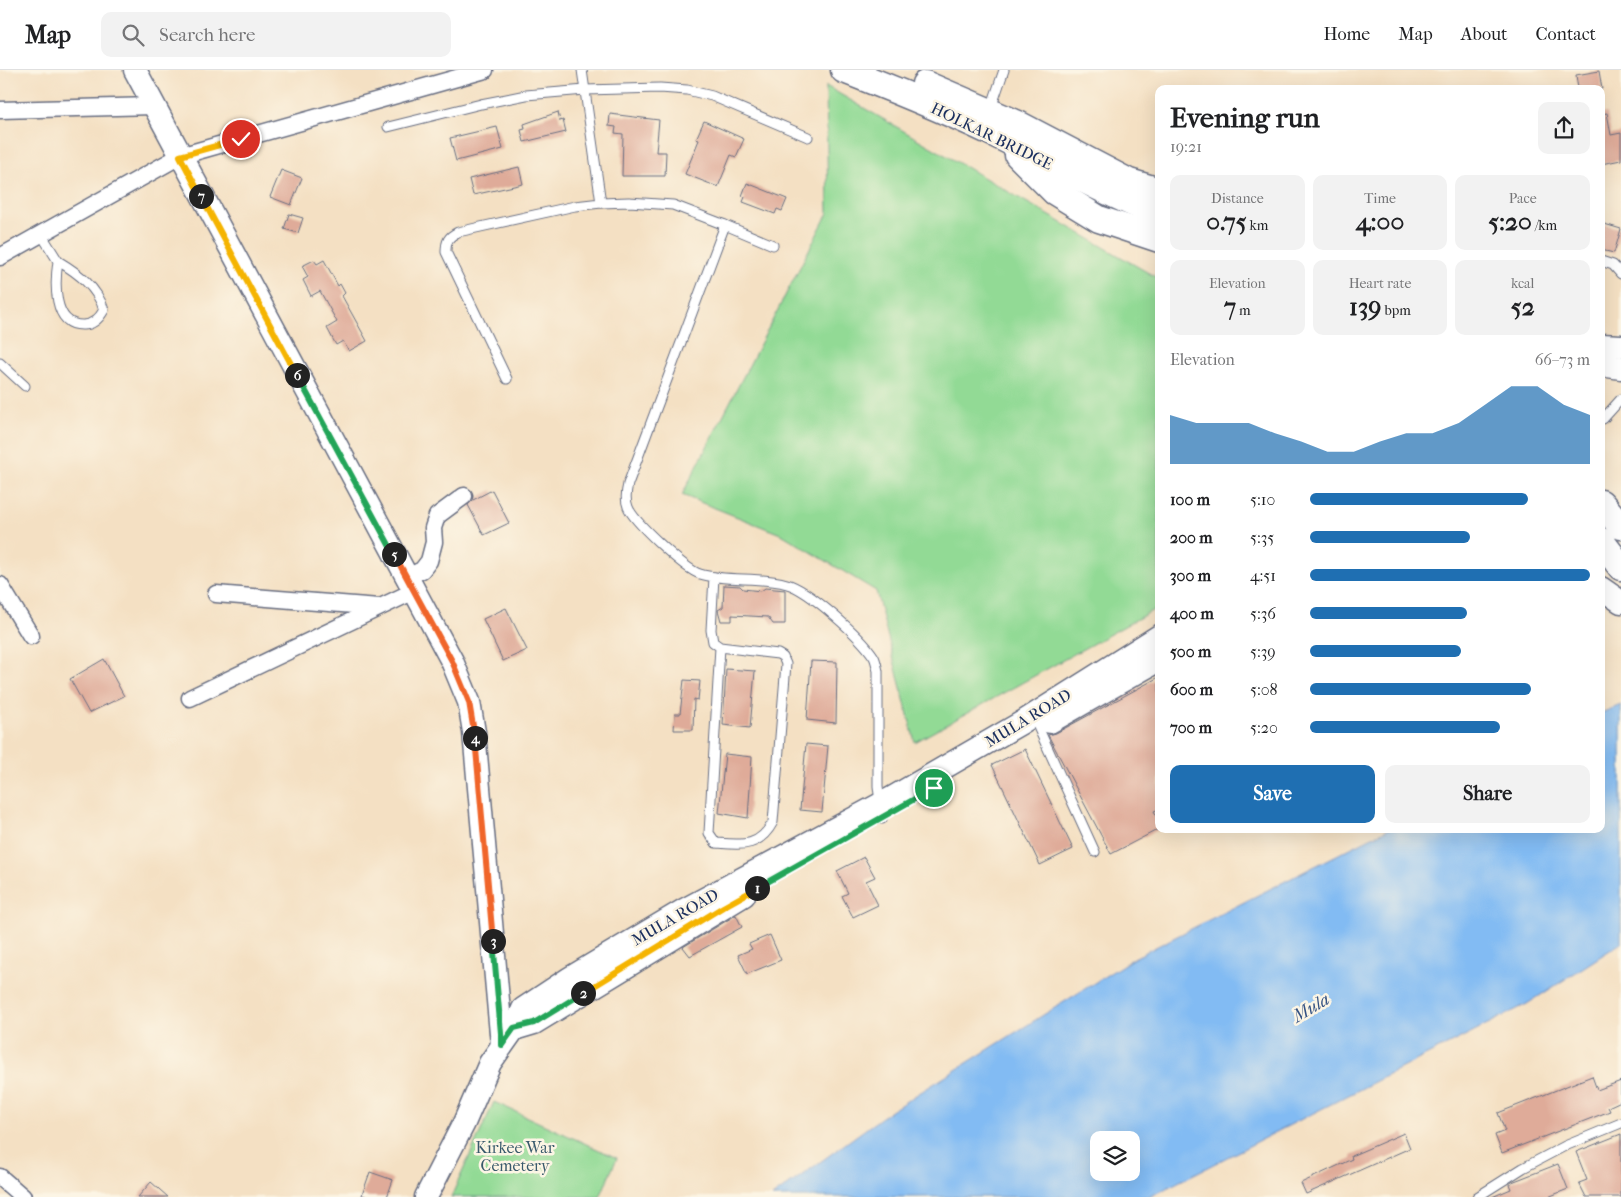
<!DOCTYPE html>
<meta charset="utf-8">
<style>
body{margin:0;font-family:"IM FELL French Canon",serif;background:#f2f2f2;color:#202124;height:100vh;display:flex;flex-direction:column;font-size:19px;white-space:nowrap}
*{box-sizing:border-box;margin:0}
p{font-size:16px;color:#757577}
.icon{flex:none;width:28px;height:28px;fill:none;stroke:currentColor;stroke-width:2;stroke-linecap:round;stroke-linejoin:round}
.map{position:relative;flex:1;overflow:hidden}
.side{position:absolute;left:1155px;top:15px;width:450px;height:748px;display:flex;flex-direction:column;background:#fff;border-radius:10px;box-shadow:0 5px 20px #0002}
.side>*{flex:none}
.fabs{position:absolute;left:1090px;top:1061px;display:grid;gap:10px}
.fabs a{display:grid;place-items:center;width:50px;height:50px;border-radius:10px;background:#fff;box-shadow:0 5px 20px #0002;font-size:25px}
.pin{position:absolute;display:grid;place-items:center;width:42px;height:42px;color:#fff;margin:-21px;border:2px solid #fff;border-radius:50%;box-shadow:0 1px 5px #0007}
.km{position:absolute;width:25px;height:25px;margin:-12px;border-radius:50%;background:#222;color:#fff;font-size:14px;line-height:25px;text-align:center}
.round{display:grid;place-items:center;flex:none;width:52px;height:52px;border-radius:10px;background:#f2f2f2}
.head{display:flex;align-items:center;justify-content:space-between;height:85px;padding:0 15px}
h1{font-size:28px;font-weight:800;line-height:38px}
.figures{display:grid;grid-template-columns:repeat(3,1fr);gap:8px;height:85px;padding:5px 15px}
.figures div{display:grid;align-content:center;border-radius:10px;background:#f2f2f2;text-align:center}
.figures b{font-size:25px;font-weight:800}
.figures small{font-size:14px;font-weight:400}
.figures p{font-size:14px}
.chart{height:140px;padding:10px 15px}
.chart p{display:flex;justify-content:space-between}
.chart svg{width:100%;height:90px;margin-top:5px;fill:#1f6fb2;opacity:.7}
.action{display:flex;gap:10px;margin-top:auto;padding:10px 15px}
.action a{flex:1;height:58px;border-radius:10px;background:#1f6fb2;color:#fff;font-size:20px;font-weight:800;line-height:58px;text-align:center}
.action a+a{background:#f2f2f2;color:#202124}
ul{padding:0 15px;list-style:none;font-size:16px}
li{display:grid;grid-template-columns:80px 60px 1fr;align-items:center;height:38px}
li i{height:12px;border-radius:6px;background:#1f6fb2}
header{display:flex;align-items:center;gap:30px;box-sizing:border-box;height:70px;padding:0 25px;background:#fff;border-bottom:1px solid #e0e0e0}
header strong{font-size:24px}
nav{display:flex;gap:28px;margin-inline-start:auto;font-size:18px}
.search{width:350px;height:45px;background:#f2f2f2;display:flex;align-items:center;gap:12px;box-sizing:border-box;padding:0 18px;border-radius:10px;color:#757577;font-size:19px}
.map>svg:first-child{display:block}
</style>
<header>
<strong>Map</strong>
<div class="search"><svg class="icon" aria-label="search" viewBox="0 0 24 24"><circle cx="10" cy="10" r="6"/><path d="M15 15l6 6"/></svg>Search here</div>
<nav><a>Home</a><a>Map</a><a>About</a><a>Contact</a></nav>
</header>
<div class="map">
<svg width="1621" height="1127" viewBox="0 0 1621 1127">
<rect width="100%" height="100%" fill="#fcf5e5"/>
<filter id="ink" filterUnits="userSpaceOnUse"><feTurbulence type="fractalNoise" baseFrequency=".02" numOctaves="2"/><feDisplacementMap in="SourceGraphic" scale="10" xChannelSelector="R" yChannelSelector="G"/><feConvolveMatrix kernelMatrix="1 2 1 2 8 2 1 2 1" color-interpolation-filters="sRGB"/></filter>
<filter id="wash" filterUnits="userSpaceOnUse"><feTurbulence type="fractalNoise" baseFrequency=".0096" numOctaves="4" result="noise"/><feDisplacementMap in="SourceGraphic" scale="20" xChannelSelector="R" yChannelSelector="G"/><feGaussianBlur stdDeviation="1.12" result="paint"/><feColorMatrix in="noise" values="0 0 0 0 0 0 0 0 0 0 0 0 0 0 0 0 0 1.4 0 .05"/><feComposite in="paint" operator="in"/></filter>
<g filter="url(#wash)">
<rect width="100%" height="100%" fill="#f4e0c3"/>
<g fill="#92da95" stroke="#56847a">
<polygon points="826,16 1159,209 1159,537 915,672 876,521 783,465 682,425 828,143"/>
<polygon points="494,1032 617,1088 600,1127 451,1127"/>
</g>
<path fill="#82bbf3" stroke="#4e75a8" fill-rule="evenodd" d="M1621 635V873L1527 934 1149 1127H772L889 1042 1134 888 1388 759H1601V643ZM1099 1070H1131V1102H1099Z"/>
<g id="blocks">
<g fill="#dfab99">
<polygon points="1599,1 1602,19 1578,19 1576,5"/>
<polygon points="558,42 560,51 563,50 566,62 524,72 521,60 525,59 524,54"/>
<polygon points="1607,43 1611,65 1621,63 1621,90 1601,94 1601,44"/>
<polygon points="610,44 659,50 656,82 666,82 665,106 622,106 623,64 615,63 616,57 609,56"/>
<polygon points="704,51 744,69 736,87 731,85 718,117 685,104 699,70 696,69"/>
<polygon points="497,57 503,79 456,91 450,68"/>
<polygon points="519,97 523,114 473,125 469,109"/>
<polygon points="281,100 302,108 291,135 270,127"/>
<polygon points="747,113 787,129 782,141 777,139 775,144 743,132 745,127 742,126"/>
<polygon points="289,144 303,148 298,163 284,159"/>
<polygon points="1601,153 1621,159 1614,183 1601,180"/>
<polygon points="314,190 317,194 324,190 338,216 340,214 345,223 342,226 367,271 349,281 343,271 336,275 327,258 337,252 320,221 311,226 303,210 308,207 302,196"/>
<polygon points="492,420 509,453 484,465 468,435 473,430"/>
<polygon points="724,515 740,516 743,519 761,521 765,518 785,520 785,554 773,554 768,547 732,545 732,551 721,551 718,540 723,537"/>
<polygon points="506,538 527,580 503,591 483,549"/>
<polygon points="104,589 124,626 89,643 70,609"/>
<polygon points="811,591 837,592 836,653 807,650"/>
<polygon points="726,599 755,601 750,658 723,655"/>
<polygon points="1159,607 1159,739 1154,741 1159,750 1159,759 1111,784 1048,665 1056,663"/>
<polygon points="684,610 700,611 698,630 694,629 693,660 674,660 675,644 680,644"/>
<polygon points="806,674 828,676 822,742 800,740"/>
<polygon points="1025,679 1073,779 1040,795 992,695"/>
<polygon points="725,684 752,687 748,748 719,743"/>
<polygon points="864,787 875,807 866,811 878,835 853,847 842,826 848,823 837,801"/>
<polygon points="736,845 742,857 690,886 683,877"/>
<polygon points="770,865 781,890 747,904 738,885 752,879 749,874"/>
<polygon points="1592,1006 1597,1020 1621,1011 1621,1031 1608,1037 1610,1041 1502,1083 1495,1065 1505,1061 1498,1043"/>
<polygon points="1404,1063 1410,1078 1306,1124 1301,1113 1352,1089 1351,1086"/>
<polygon points="1621,1064 1621,1127 1586,1127 1579,1113 1587,1110 1576,1082"/>
<polygon points="1558,1094 1568,1119 1548,1127 1492,1127 1511,1119 1509,1114 1512,1112"/>
<polygon points="370,1102 393,1110 387,1127 368,1127 362,1125"/>
<polygon points="151,1112 168,1127 138,1127"/>
</g>
</g>
</g>
<g filter="url(#ink)">
<use href="#blocks" fill-opacity="0" stroke="#676d81" stroke-width="1"/>
<g fill="none" stroke-linecap="round" stroke-linejoin="round">
<g stroke="#676d81" stroke-width="11">
<g id="lane">
<polyline points="990,41 1004,0"/>
<polyline points="388,57 481,34 526,25 585,20 660,18 687,20 712,26 808,67"/>
<path d="M601 133 629 132 673 135 725 155 628 414C626 422 625 430 628 437 633 451 686 500 700 504 728 512 759 506 787 514 809 520 861 567 874 587 876 591 877 597 878 601V716L882 749"/>
<polyline points="725,155 773,175"/>
<path d="M41 164 58 191C55 211 52 256 83 255 93 255 99 249 104 240 97 217 78 203 58 191"/>
<polyline points="1601,191 1613,195 1621,204"/>
<polyline points="0,293 25,316"/>
<path d="M507 309 446 182C446 171 448 167 458 162L575 136 601 133 582 0"/>
<polyline points="1603,349 1621,329"/>
<path d="M714 507 711 560 713 572 720 577 778 584 783 587 786 594 773 752C759 778 742 775 716 773L709 763 720 577"/>
<polyline points="1033,646 1095,782"/>
<polyline points="1477,1127 1523,1098 1565,1076 1621,1053"/>
</g>
</g>
<g stroke="#676d81" stroke-width="19">
<g id="street">
<polyline points="0,40 154,36"/>
<polyline points="0,187 180,86 485,0"/>
<polyline points="407,507 422,500 429,491 434,472 433,458 437,446 464,426"/>
<polyline points="0,515 31,566"/>
<polyline points="216,524 379,537"/>
<polyline points="190,628 414,521"/>
<polyline points="0,1107 23,1127"/>
</g>
</g>
<g stroke="#676d81" stroke-width="25">
<g id="secondary">
<polyline points="135,0 452,591 469,632 474,662 502,975"/>
<polyline points="1601,275 1621,276"/>
<polyline points="1601,295 1621,298"/>
<polyline points="1601,518 1621,532"/>
<polyline points="1050,652 1159,590"/>
<polyline points="514,959 534,953 744,825"/>
<polyline points="426,1127 464,1053 490,993 514,959 523,939 570,908 684,840 890,729 1021,653 1159,566"/>
</g>
</g>
<g stroke="#676d81" stroke-width="29">
<g id="primary">
<path d="M844 0C898 21 953 43 1005 69 1056 95 1105 123 1159 144"/>
<polyline points="925,14 1018,54 1129,112 1159,121"/>
<polyline points="1018,85 1055,122 1099,149 1159,169"/>
<polyline points="1601,433 1621,456"/>
<polyline points="1601,471 1621,497"/>
</g>
</g>
<use href="#lane" stroke="#fff" stroke-width="9"/>
<use href="#street" stroke="#fff" stroke-width="16"/>
<use href="#secondary" stroke="#fff" stroke-width="22"/>
<use href="#primary" stroke="#fff" stroke-width="26"/>
</g>
</g>
<g fill="none" stroke-linecap="round" stroke-linejoin="round" filter="url(#ink)">
<g stroke="#fff" stroke-width="10">
<polyline id="split-1" points="757,818 934,718"/>
</g>
<g stroke="#fff" stroke-width="10">
<polyline id="split-2" points="583,923 723,837 757,818"/>
</g>
<g stroke="#fff" stroke-width="10">
<polyline id="split-3" points="493,871 502,975 514,958 534,953 583,923"/>
</g>
<g stroke="#fff" stroke-width="10">
<polyline id="split-4" points="475,668 493,871"/>
</g>
<g stroke="#fff" stroke-width="10">
<polyline id="split-5" points="394,484 452,591 469,632 475,668"/>
</g>
<g stroke="#fff" stroke-width="10">
<polyline id="split-6" points="297,305 394,484"/>
</g>
<g stroke="#fff" stroke-width="10">
<polyline id="split-7" points="201,126 297,305"/>
</g>
<g stroke="#fff" stroke-width="10">
<polyline id="split-8" points="201,126 180,86 241,69"/>
</g>
<use href="#split-1" stroke="#22a559" stroke-width="6"/>
<use href="#split-2" stroke="#f5b400" stroke-width="6"/>
<use href="#split-3" stroke="#22a559" stroke-width="6"/>
<use href="#split-4" stroke="#f0652b" stroke-width="6"/>
<use href="#split-5" stroke="#f0652b" stroke-width="6"/>
<use href="#split-6" stroke="#22a559" stroke-width="6"/>
<use href="#split-7" stroke="#f5b400" stroke-width="6"/>
<use href="#split-8" stroke="#f5b400" stroke-width="6"/>
</g>
<g text-anchor="middle" dominant-baseline="central" stroke-width="5" stroke-linejoin="round" paint-order="stroke">
<g font-size="16" fill="#1b2f5e" stroke="#fcf5e5">
<text transform="translate(992 66) rotate(26)">HOLKAR BRIDGE</text>
<text transform="translate(1028 648) rotate(-31)">MULA ROAD</text>
<text transform="translate(675 847) rotate(-30)">MULA ROAD</text>
</g>
<g font-size="16" fill="#395a6c" stroke="#fcf5e5">
<text x="515" y="1077">Kirkee War<tspan x="515" dy="18">Cemetery</tspan></text>
</g>
<g font-size="18" font-style="italic" fill="#355283" stroke="#fcf5e5">
<text transform="translate(1311 938) rotate(-31)">Mula</text>
</g>
</g>
</svg>
<div class="fabs">
<a><svg class="icon" aria-label="layers" viewBox="0 0 24 24"><path d="M12 4l9 5-9 5-9-5zM3 14l9 5 9-5"/></svg></a>
</div>
<div class="pin" style="left:934px;top:718px;background:#1e9e55"><svg class="icon" aria-label="arrive" viewBox="0 0 24 24"><path d="M6 21V4h12l-3 4 3 4H6"/></svg></div>
<div class="pin" style="left:241px;top:69px;background:#d93025"><svg class="icon" aria-label="check" viewBox="0 0 24 24"><path d="M5 12l5 5 9-10"/></svg></div>
<b class="km" style="left:757px;top:818px">1</b>
<b class="km" style="left:583px;top:923px">2</b>
<b class="km" style="left:493px;top:871px">3</b>
<b class="km" style="left:475px;top:668px">4</b>
<b class="km" style="left:394px;top:484px">5</b>
<b class="km" style="left:297px;top:305px">6</b>
<b class="km" style="left:201px;top:126px">7</b>
<section class="side">
<div class="head"><div><h1>Evening run</h1><p>19:21</p></div><a class="round"><svg class="icon" aria-label="share" viewBox="0 0 24 24"><path d="M12 15V3M7 8l5-5 5 5M5 13v7h14v-7"/></svg></a></div>
<div class="figures">
<div><p>Distance</p><b>0.75<small> km</small></b></div>
<div><p>Time</p><b>4:00</b></div>
<div><p>Pace</p><b>5:20<small> /km</small></b></div>
</div>
<div class="figures">
<div><p>Elevation</p><b>7<small> m</small></b></div>
<div><p>Heart rate</p><b>139<small> bpm</small></b></div>
<div><p>kcal</p><b>52</b></div>
</div>
<div class="chart"><p><span>Elevation</span>66–73 m</p>
<svg viewBox="0 0 160 44" preserveAspectRatio="none"><path d="M0 44V20L10 24L20 24L30 24L40 29L50 33L60 38L70 38L80 33L90 29L100 29L110 24L120 15L130 6L140 6L150 15L160 20V44z"/></svg>
</div>
<ul>
<li><b>100 m</b>5:10<i style="width:78%"></i></li>
<li><b>200 m</b>5:35<i style="width:57%"></i></li>
<li><b>300 m</b>4:51<i style="width:100%"></i></li>
<li><b>400 m</b>5:36<i style="width:56%"></i></li>
<li><b>500 m</b>5:39<i style="width:54%"></i></li>
<li><b>600 m</b>5:08<i style="width:79%"></i></li>
<li><b>700 m</b>5:20<i style="width:68%"></i></li>
</ul>
<div class="action"><a>Save</a><a>Share</a></div>
</section>
</div>
